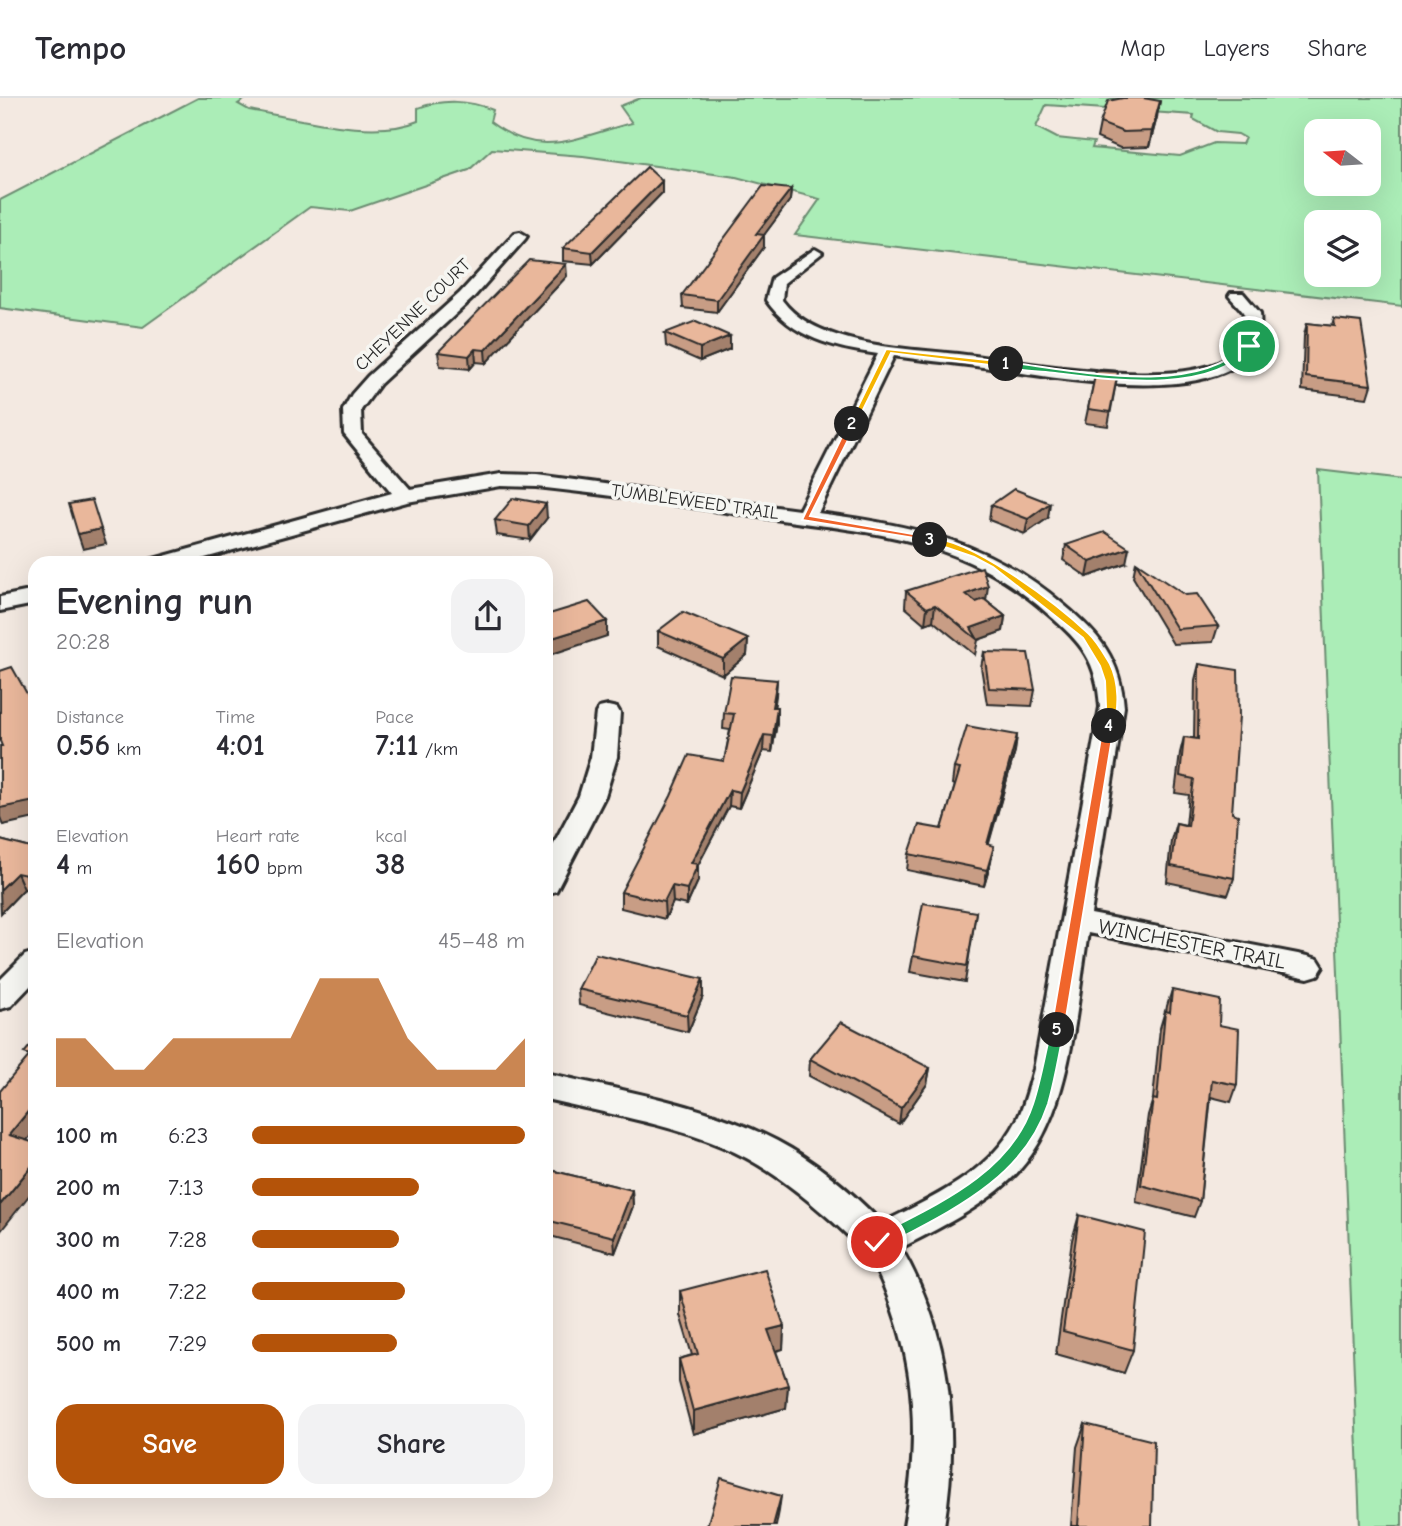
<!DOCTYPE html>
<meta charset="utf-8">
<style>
body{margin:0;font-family:"Comic Neue",sans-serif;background:#f2f2f3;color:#2b2b33;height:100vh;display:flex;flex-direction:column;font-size:26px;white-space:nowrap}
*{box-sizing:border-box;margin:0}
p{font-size:23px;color:#7c7c81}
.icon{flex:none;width:38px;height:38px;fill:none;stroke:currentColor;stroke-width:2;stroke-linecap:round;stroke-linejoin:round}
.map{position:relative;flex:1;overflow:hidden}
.panel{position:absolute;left:28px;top:458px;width:525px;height:942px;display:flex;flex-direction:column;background:#fff;border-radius:21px;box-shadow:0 7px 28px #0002}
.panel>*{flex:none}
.needle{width:46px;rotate:287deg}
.fabs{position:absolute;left:1304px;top:21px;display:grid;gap:14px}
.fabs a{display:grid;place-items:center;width:77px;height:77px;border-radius:14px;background:#fff;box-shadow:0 7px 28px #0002;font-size:35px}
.pin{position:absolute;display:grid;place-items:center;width:60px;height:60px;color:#fff;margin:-30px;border:4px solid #fff;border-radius:50%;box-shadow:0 2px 7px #0007}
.km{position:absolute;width:35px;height:35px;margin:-18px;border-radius:50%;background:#222;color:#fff;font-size:19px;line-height:35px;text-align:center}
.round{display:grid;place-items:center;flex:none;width:74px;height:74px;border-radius:21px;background:#f2f2f3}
.head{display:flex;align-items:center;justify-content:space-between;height:119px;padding:0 28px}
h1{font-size:38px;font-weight:800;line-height:52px}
.figures{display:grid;grid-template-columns:repeat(3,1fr);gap:10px;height:119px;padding:7px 28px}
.figures div{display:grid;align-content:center}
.figures b{font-size:30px;font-weight:800}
.figures small{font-size:19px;font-weight:400}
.figures p{font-size:19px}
.chart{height:196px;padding:14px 28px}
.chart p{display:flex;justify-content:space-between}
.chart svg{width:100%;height:126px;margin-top:7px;fill:#b45309;opacity:.7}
.primary-button{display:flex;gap:14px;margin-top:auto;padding:14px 28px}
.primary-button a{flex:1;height:80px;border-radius:21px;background:#b45309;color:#fff;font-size:28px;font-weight:800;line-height:80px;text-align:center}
.primary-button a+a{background:#f2f2f3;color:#2b2b33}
ul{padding:0 28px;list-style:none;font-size:23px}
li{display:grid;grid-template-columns:112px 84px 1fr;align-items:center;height:52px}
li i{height:18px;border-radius:9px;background:#b45309}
header{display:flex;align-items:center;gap:42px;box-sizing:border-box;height:98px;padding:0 35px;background:#fff;border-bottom:2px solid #e1e1e2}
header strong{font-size:33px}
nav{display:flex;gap:38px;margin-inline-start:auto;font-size:24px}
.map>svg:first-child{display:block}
</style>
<header>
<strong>Tempo</strong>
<nav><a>Map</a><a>Layers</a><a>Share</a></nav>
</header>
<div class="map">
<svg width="1402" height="1428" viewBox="0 0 1402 1428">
<rect width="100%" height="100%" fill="#f3e9e1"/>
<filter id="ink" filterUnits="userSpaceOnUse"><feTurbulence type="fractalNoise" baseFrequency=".0143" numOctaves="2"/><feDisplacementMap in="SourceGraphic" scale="14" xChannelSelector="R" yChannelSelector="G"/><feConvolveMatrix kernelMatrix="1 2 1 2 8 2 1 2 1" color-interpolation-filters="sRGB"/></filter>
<g filter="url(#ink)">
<g fill="#abedb7" stroke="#6b8c71" stroke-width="2" fill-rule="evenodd">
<path d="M198 0H247L238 6 249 12C296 20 374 42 418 23V10C442 1 469 2 493 12L490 24C542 63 577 38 632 25L620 8 641 0H1402V208L795 137 820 101 736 79 583 58 492 51 469 72 350 113 310 109 143 229 0 210V102ZM1046 7 1194 17 1193 21 1217 34 1238 36 1245 40 1242 46 1214 45 1180 58 1092 50 1094 44 1057 40 1036 29ZM1316 33H1368V86H1316ZM1316 124H1368V177H1316Z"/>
<polygon points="1318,372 1402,382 1402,1428 1360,1428"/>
</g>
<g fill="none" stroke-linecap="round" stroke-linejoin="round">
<g stroke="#2b2b2b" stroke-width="6">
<g id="street">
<path d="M520 134 527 138 525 141 472 201 380 286 361 312 362 336 410 391 501 376 537 377 799 412 878 256C835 250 792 240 766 202L772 180 815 151 822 155 784 185 782 202C796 221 817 231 839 238 883 252 930 252 975 258 1023 264 1226 303 1243 240 1245 233 1247 221 1243 214 1239 208 1233 203 1229 198L1231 195H1243L1260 215C1272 323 1050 279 990 270 958 265 926 263 894 258L818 415C912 427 990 443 1064 507 1100 537 1120 561 1124 609L1091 816 1308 858 1318 861 1323 869 1318 877 1308 880 1088 835C1075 914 1072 1024 1010 1082 979 1111 939 1130 901 1150 951 1236 960 1331 944 1428H904C917 1355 918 1284 893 1213 886 1194 880 1175 868 1160 852 1139 831 1122 811 1105 782 1081 755 1062 721 1048 665 1025 604 1015 546 1001V975C623 993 706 1006 777 1043 815 1063 852 1094 882 1125 932 1100 990 1075 1017 1022 1025 1006 1029 988 1034 971L1100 609C1097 563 1082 545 1048 516 957 435 866 435 752 418 681 407 609 397 537 389L501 388 407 404 183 466H147L150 462 392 395 344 336 343 312 352 296 368 278 460 195 515 135Z"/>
<polygon points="35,492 35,506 0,513 0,499"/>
<polygon points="608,608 617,610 620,615 617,659 605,698 556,793 546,796 546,760 579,698 591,659 596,615 599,610"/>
<polygon points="35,854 35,883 11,908 0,911 0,882 25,857"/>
</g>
</g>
<use href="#street" fill="#f6f6f2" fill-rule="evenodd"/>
</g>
<g fill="#c89d85" stroke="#2b2b2b" stroke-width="2">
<polygon points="1157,19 1149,49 1120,50 1097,40 1100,25"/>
<polygon points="791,91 790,102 764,137 764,149 717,214 683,210 682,197"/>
<polygon points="662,95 593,166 563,163 563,150"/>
<polygon points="567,178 486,265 476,264 470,271 440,268 438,254"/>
<polygon points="1334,221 1371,287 1367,300 1302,292 1304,237 1307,225 1332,228"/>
<polygon points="665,235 730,238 730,251 700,263 666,248"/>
<polygon points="1096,273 1118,274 1108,328 1085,325"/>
<polygon points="991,407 1048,420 1025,436 989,422"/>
<polygon points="547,420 530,442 497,437 495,422"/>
<polygon points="1066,447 1126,465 1087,479 1063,462"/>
<polygon points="1136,464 1218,528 1213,544 1173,546 1133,479"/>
<polygon points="906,493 986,503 1005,518 1003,533 978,542 975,557 933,523 925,526 905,509"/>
<polygon points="658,533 748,541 747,557 723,577 658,548"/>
<polygon points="984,554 1035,592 1032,608 987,606 981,569"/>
<polygon points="1199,566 1232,715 1234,780 1228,797 1167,784 1171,742 1176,725 1186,727 1189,697 1175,695 1180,655 1184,639 1194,640 1195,582"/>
<polygon points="777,582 774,609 777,625 772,654 763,653 739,710 729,708 698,767 698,783 687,807 673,804 665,821 621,810 621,794 724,663 730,632 723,631 724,615"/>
<polygon points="1017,637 1015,653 988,747 991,764 984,788 907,772 909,756 942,731 955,687 952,686 954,670"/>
<polygon points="0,742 35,751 35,791 33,793 24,791 1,815"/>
<polygon points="976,814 965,884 910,874 913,858"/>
<polygon points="703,881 703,898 688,934 579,907 578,891"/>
<polygon points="1172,892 1219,927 1237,987 1231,1004 1211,999 1200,1103 1194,1119 1136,1104 1148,1017 1153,1001 1160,930 1165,913 1166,914 1167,908"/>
<polygon points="810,961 930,970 927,986 899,1026 809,978"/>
<polygon points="546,1071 632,1092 633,1108 615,1155 546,1137"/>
<polygon points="1079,1117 1133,1252 1124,1275 1056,1256 1072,1142"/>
<polygon points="680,1193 784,1228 783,1251 776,1253 788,1287 786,1310 693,1336 679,1284 679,1261 692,1257 680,1217"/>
<polygon points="1085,1326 1152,1428 1071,1428 1077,1349"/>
</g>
<g fill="#a3806c" stroke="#2b2b2b" stroke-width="2">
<polygon points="1160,3 1157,19 1149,49 1152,33"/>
<polygon points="662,83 662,95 593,166 592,154"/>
<polygon points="791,91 790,102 764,137 764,149 717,214 717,202 756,136"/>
<polygon points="566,166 567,178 486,265 485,252"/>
<polygon points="730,238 730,251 700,263 700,250"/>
<polygon points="475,251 476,264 470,271 469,258"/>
<polygon points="1050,405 1048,420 1025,436 1028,421"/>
<polygon points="546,406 547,420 530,442 529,428"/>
<polygon points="101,431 106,446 83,451 78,436"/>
<polygon points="1129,450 1126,465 1087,479 1090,464"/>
<polygon points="988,488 986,503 964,511 966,496"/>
<polygon points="935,507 933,523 925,526 927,510"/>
<polygon points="1005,518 1003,533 978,542 971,530"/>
<polygon points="607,523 607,538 546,558 546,542"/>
<polygon points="748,541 747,557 723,577 723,561"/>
<polygon points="777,582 776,598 772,625 772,609"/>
<polygon points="777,609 777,625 772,654 773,638"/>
<polygon points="764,637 763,653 739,710 740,694"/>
<polygon points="1017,637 1015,653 984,763 987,746"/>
<polygon points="730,692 729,708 698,767 698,783 687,807 687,791 691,765"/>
<polygon points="0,703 35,703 35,720 3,727 0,719"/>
<polygon points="994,748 991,764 984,788 987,772"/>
<polygon points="35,768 35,791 33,793 26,777"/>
<polygon points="17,775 24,791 1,815 0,792"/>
<polygon points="672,788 673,804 665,821 664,804"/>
<polygon points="703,881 703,898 688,934 687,917"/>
<polygon points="930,970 927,986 899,1026 901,1010"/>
<polygon points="35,1005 35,1032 18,1054 9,1037"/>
<polygon points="35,1064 35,1090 0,1134 0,1107"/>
<polygon points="632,1092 633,1108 615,1155 614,1139"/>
<polygon points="784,1228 783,1251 767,1255 768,1232"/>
<polygon points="788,1287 786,1310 693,1336 693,1313"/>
<polygon points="781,1398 779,1413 776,1428 773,1428"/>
</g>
<g fill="#e9b79b" stroke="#2b2b2b" stroke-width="2">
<polygon points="1123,0 1143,0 1160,3 1152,33 1123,34 1100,25 1108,3"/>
<polygon points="647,69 662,83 592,154 563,150"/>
<polygon points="763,88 791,91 756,136 764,137 717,202 682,197"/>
<polygon points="529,162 566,166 485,252 475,251 469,258 438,254"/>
<polygon points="1334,221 1361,224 1371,287 1306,279 1307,225 1335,228"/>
<polygon points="696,223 730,238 700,250 665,235"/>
<polygon points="1096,273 1118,274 1110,314 1088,311"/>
<polygon points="1014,391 1050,405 1028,421 991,407"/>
<polygon points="513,400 546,406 529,428 495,422"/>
<polygon points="92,402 101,431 78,436 69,406"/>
<polygon points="1105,434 1129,450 1090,464 1066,447"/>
<polygon points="1136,464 1185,497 1197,496 1218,528 1177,531"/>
<polygon points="982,469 988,488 966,496 976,504 984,501 1005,518 971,530 978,542 935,507 927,510 906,493"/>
<polygon points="589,504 607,523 546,542 546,517"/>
<polygon points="683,514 748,541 723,561 658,533"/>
<polygon points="984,554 1028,555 1035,592 989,590"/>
<polygon points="1199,566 1238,572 1239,618 1232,715 1238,717 1234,780 1171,768 1176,725 1188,728 1194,681 1180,678 1184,639 1198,641"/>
<polygon points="12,569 35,610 35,703 0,710 0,648 2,648 0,643 0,573"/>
<polygon points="731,578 777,582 772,609 777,609 773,638 764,637 740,694 730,692 691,765 698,766 687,791 672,788 664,804 621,794 671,698 689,657 724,663 734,616 724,615"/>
<polygon points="967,628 1017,637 987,746 994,748 987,772 909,756 919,727 942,731 960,671 954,670"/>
<polygon points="0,742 35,751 35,768 26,777 17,775 0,792"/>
<polygon points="923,805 976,814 967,868 913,858"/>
<polygon points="596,856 703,881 687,917 578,891"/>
<polygon points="1172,892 1220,902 1219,927 1239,931 1237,987 1212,982 1200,1103 1141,1087 1153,1001 1157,1002 1165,913 1170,914"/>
<polygon points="841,924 930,970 901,1010 810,961"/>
<polygon points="35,942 35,1005 9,1037 35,1045 35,1064 0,1107 0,993 30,957 24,955"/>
<polygon points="546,1071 632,1092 614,1139 546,1122"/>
<polygon points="1079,1117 1145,1134 1133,1252 1063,1233"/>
<polygon points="765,1171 784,1228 768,1232 788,1287 693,1313 679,1261 698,1256 680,1193"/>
<polygon points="1085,1326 1154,1343 1152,1428 1078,1428"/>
<polygon points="721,1380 781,1398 773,1428 707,1428"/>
</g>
</g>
<path fill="#22a559" stroke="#fff" stroke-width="2" d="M1246 247 1252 248C1211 297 1112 282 1055 275 1039 273 1016 274 1002 266L1006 264C1072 272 1195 300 1246 247Z"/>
<polygon fill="#f5b400" stroke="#fff" stroke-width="2" points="886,251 1006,264 1009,266 1006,269 891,255 856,326 849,327"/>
<polygon fill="#f0652b" stroke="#fff" stroke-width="2" points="849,324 856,326 810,418 930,439 933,440 933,443 802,422"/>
<path fill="#f5b400" stroke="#fff" stroke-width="2" d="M927 440C969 438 1057 506 1088 535 1097 543 1104 556 1110 566 1119 584 1120 612 1112 630L1103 628 1106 609 1105 583 1100 568 1083 540 993 469 974 459 927 443Z"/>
<polygon fill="#f0652b" stroke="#fff" stroke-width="2" points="1109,624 1114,628 1064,932 1057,937 1051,932 1103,628"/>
<path fill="#22a559" stroke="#fff" stroke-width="2" d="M1057 927 1064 932C1059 956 1055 982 1048 1006 1023 1082 948 1114 883 1149H872L870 1144 872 1140C933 1108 1010 1077 1033 1006 1041 982 1045 956 1051 932Z"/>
<g text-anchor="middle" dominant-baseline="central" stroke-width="7" stroke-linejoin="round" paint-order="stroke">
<g font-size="18" fill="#2b2b2b" stroke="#f6f6f2">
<text transform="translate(413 217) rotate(-44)">CHEYENNE COURT</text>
<text transform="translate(695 404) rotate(8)">TUMBLEWEED TRAIL</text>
</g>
<g font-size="21" fill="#2b2b2b" stroke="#f6f6f2">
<text transform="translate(1192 846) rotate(11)">WINCHESTER TRAIL</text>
</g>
</g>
</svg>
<div class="fabs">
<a><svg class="needle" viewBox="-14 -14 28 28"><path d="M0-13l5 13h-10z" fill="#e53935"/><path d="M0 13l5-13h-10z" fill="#7c7c81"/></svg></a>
<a><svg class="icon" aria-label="layers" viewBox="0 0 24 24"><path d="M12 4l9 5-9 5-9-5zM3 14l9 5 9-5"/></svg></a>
</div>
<div class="pin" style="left:1249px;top:248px;background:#1e9e55"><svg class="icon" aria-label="arrive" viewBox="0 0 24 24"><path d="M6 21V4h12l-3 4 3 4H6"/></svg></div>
<div class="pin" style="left:877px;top:1144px;background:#d93025"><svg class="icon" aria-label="check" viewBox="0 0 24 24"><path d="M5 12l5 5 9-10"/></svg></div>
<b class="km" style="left:1006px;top:266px">1</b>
<b class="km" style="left:852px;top:326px">2</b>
<b class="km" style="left:930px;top:442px">3</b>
<b class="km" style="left:1109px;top:628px">4</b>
<b class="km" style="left:1057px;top:932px">5</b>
<section class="panel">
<div class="head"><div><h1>Evening run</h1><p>20:28</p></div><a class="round"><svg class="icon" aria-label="share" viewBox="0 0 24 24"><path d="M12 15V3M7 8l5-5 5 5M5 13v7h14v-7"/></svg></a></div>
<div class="figures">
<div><p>Distance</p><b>0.56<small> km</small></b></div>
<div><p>Time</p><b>4:01</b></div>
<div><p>Pace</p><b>7:11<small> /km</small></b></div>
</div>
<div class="figures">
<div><p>Elevation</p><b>4<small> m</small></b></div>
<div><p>Heart rate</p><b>160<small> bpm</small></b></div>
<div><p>kcal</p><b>38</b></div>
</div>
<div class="chart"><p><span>Elevation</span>45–48 m</p>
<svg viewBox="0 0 160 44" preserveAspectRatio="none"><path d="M0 44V27L10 27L20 38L30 38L40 27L50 27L60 27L70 27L80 27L90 6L100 6L110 6L120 27L130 38L140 38L150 38L160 27V44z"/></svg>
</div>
<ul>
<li><b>100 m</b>6:23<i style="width:100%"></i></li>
<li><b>200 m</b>7:13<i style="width:61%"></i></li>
<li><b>300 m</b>7:28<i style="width:54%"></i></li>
<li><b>400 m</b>7:22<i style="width:56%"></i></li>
<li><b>500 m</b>7:29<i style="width:53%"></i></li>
</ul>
<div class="primary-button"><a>Save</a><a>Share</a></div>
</section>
</div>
